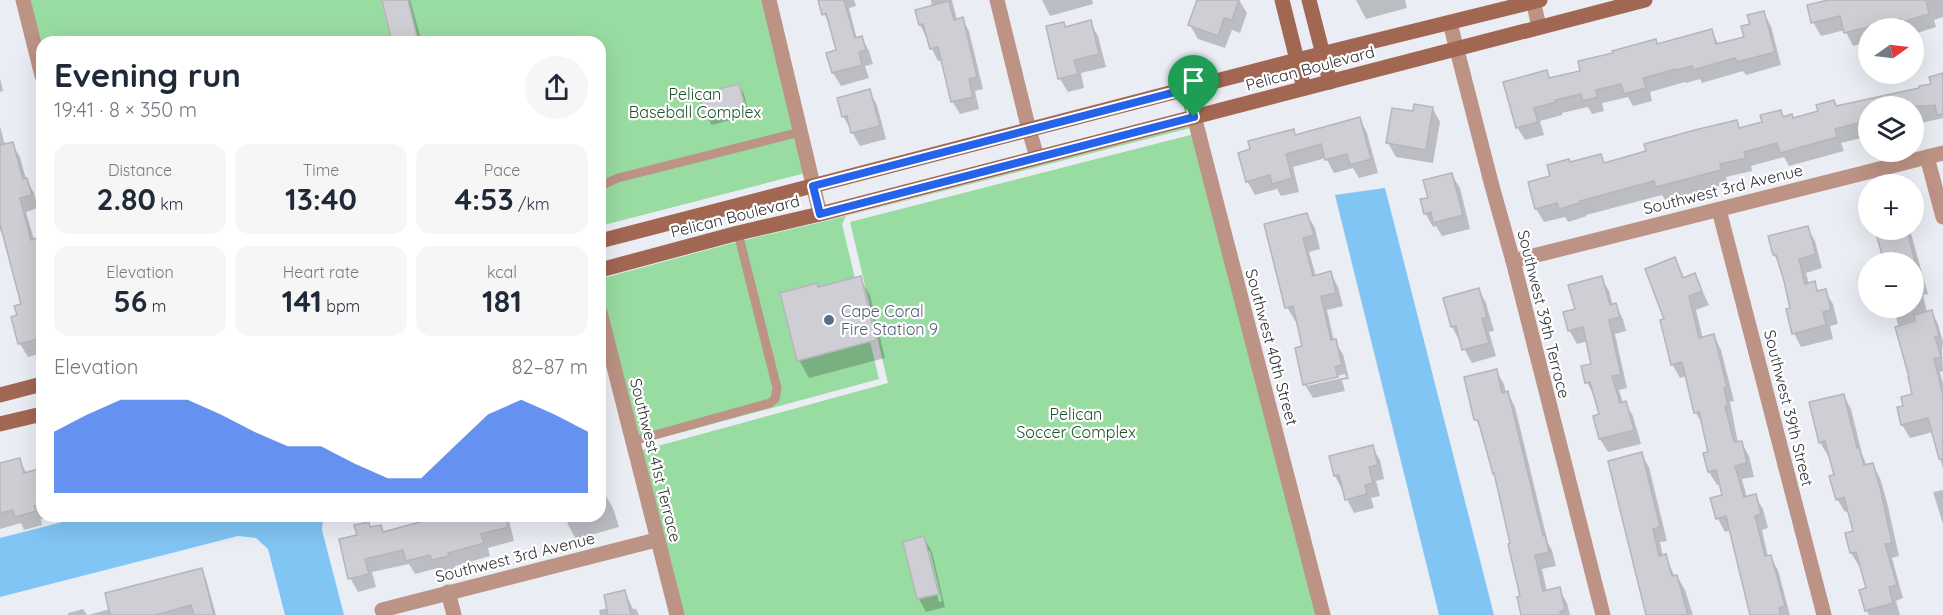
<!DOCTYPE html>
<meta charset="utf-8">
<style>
body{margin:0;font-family:Quicksand,sans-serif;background:#f6f6f7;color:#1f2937;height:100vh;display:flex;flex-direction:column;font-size:22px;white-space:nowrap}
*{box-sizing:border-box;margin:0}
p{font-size:20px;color:#747a83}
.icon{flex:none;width:33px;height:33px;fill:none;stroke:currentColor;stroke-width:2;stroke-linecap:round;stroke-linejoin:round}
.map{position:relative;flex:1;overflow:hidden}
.drawer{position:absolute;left:36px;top:36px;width:570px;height:486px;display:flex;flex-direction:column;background:#fff;border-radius:18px;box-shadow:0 6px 24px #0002}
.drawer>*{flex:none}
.needle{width:39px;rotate:76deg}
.buttons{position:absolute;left:1858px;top:18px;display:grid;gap:12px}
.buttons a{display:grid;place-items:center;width:66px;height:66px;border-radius:50%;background:#fff;box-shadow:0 6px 24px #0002;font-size:30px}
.pin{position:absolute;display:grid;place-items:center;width:51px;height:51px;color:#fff;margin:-62px -26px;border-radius:50% 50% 50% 0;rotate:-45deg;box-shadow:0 0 6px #0007}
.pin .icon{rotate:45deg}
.round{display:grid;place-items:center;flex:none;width:63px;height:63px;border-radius:32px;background:#f6f6f7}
.head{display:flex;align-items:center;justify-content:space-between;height:102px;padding:0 18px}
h1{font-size:33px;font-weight:700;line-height:45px}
.stats{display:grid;grid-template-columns:repeat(3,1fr);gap:9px;height:102px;padding:6px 18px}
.stats div{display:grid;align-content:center;border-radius:15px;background:#f6f6f7;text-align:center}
.stats b{font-size:30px;font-weight:700}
.stats small{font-size:16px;font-weight:400}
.stats p{font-size:16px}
.chart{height:168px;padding:12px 18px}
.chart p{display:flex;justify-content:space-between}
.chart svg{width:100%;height:108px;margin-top:6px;fill:#2563eb;opacity:.7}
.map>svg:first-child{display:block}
</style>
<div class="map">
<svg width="1943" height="615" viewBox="0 0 1943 615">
<rect width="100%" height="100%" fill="#eaedf4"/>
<g fill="#99dca2">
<polygon points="23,0 768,0 809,172 600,226 600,42 42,42 42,73"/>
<polygon points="1193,125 1194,127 846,216 842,224 879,379 635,445 600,307 600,279 740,241 822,222"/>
<polygon points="1198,133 1323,615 677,615 636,452 888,383 850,222"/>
</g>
<g fill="#81c5f4">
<polygon points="1385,188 1494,615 1439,615 1335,195"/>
<polygon points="86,516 327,516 323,519 322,530 344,615 285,615 268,549 256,538 238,536 0,597 0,538"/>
</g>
<g fill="#0003" fill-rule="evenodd">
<polygon points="383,0 410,0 422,42 394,42"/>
<polygon points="820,0 854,0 856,6 849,8 857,39 862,38 869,51 873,64 865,66 869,78 841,86 833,73 838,51 832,28 824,14"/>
<polygon points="931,0 952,0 957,20 962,19 969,31 983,89 975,91 979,109 960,114 952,101 943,60 938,61 920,25 932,7"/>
<polygon points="1042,0 1092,0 1093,4 1050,16"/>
<polygon points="1196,0 1239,0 1247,13 1240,33 1232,30 1225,48 1198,39 1190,25 1197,5"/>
<polygon points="1356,0 1405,0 1407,8 1366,19"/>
<polygon points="1835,0 1943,0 1943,17 1934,20 1936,27 1914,34 1914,28 1869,28 1869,42 1853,46 1845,30 1821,36 1813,22"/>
<polygon points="1763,12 1771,26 1781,65 1746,75 1743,71 1702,83 1700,79 1686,83 1685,82 1650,92 1652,101 1633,106 1628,97 1602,103 1604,111 1592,114 1588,107 1562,113 1562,115 1540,121 1544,135 1525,140 1517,127 1546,72 1551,80 1582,72 1658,46 1711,30 1719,45 1746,38 1751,25"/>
<polygon points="1090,22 1098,36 1106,67 1081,73 1084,88 1068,92 1060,79 1047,27 1063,23 1066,28"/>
<polygon points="1943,75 1943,118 1917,124 1918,128 1914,129 1914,106 1869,106 1869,136 1841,143 1844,151 1789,166 1784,157 1751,166 1752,171 1726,177 1728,184 1665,200 1662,195 1586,215 1587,216 1568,222 1565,217 1544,222 1536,209 1530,183 1552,177 1570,164 1601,156 1605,164 1648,152 1736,122 1740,129 1764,123 1780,111 1784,118 1794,120 1933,85"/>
<polygon points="0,78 3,91 0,92"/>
<polygon points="739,85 744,94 749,115 712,125 706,116"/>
<polygon points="869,91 877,105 886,139 860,146 843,116"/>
<polygon points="1433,109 1440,122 1433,163 1396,157 1388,143 1414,113"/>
<polygon points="1360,119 1367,133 1378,173 1359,178 1353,168 1334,173 1326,158 1293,167 1299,192 1281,196 1277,189 1255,195 1247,181 1293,131 1296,136"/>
<polygon points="0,126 5,145 12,144 20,157 26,179 34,193 38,208 26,212 34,240 38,239 42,245 42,353 28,357 20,344 13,318 19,316 23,305 5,237 0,230"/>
<polygon points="1452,175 1460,188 1470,229 1442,236 1436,226 1433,227 1425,213 1430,199"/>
<path d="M1307 215 1315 228 1320 249 1309 252 1316 276 1331 273 1338 287 1343 306 1327 310 1334 341 1343 354 1349 379 1342 380 1345 391 1313 398 1305 385 1297 349 1304 348 1298 320 1295 321 1287 307ZM1345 374 1346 377 1307 386V383Z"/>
<polygon points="1807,227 1815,241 1822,268 1806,273 1809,284 1814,283 1819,292 1825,291 1833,304 1838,324 1830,326 1833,339 1801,347 1794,333 1792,309 1782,268 1774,255"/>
<polygon points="1877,230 1910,230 1928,294 1923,295 1927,312 1931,311 1938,324 1943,342 1942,351 1943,371 1940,372 1943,383 1943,469 1933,432 1910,438 1902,425 1905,407 1914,395 1894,308 1914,308 1914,262 1885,262"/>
<polygon points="1675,259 1685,279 1695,275 1709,305 1696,310 1703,339 1714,336 1721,350 1734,401 1730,402 1738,443 1741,442 1749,456 1754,477 1742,479 1747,498 1755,496 1763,509 1768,528 1762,530 1768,557 1770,557 1778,570 1790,615 1752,615 1731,530 1725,532 1718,519 1712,499 1724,496 1721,484 1717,485 1709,472 1705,454 1710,453 1704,427 1696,413 1687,376 1680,378 1672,364 1666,320"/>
<polygon points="860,278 870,295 885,358 809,378 799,360 818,289"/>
<polygon points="1601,278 1609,291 1613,306 1615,305 1623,319 1626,331 1615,334 1627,388 1619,390 1623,403 1625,403 1633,416 1641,444 1608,452 1600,439 1594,417 1600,415 1594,396 1587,382 1593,365 1588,341 1577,344 1569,330 1576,310"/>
<polygon points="1479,290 1486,303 1494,331 1489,332 1496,356 1472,363 1452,327 1445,299"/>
<polygon points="1496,371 1504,384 1506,393 1508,393 1515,407 1548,543 1552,550 1556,566 1542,569 1547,592 1559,589 1567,603 1570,615 1523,615 1522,598 1512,544 1497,478 1483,433 1476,420"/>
<polygon points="1844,396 1851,409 1862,454 1867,466 1872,464 1880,478 1887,502 1899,556 1892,558 1903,598 1896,601 1900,615 1869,615 1866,610 1868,589 1861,566 1859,566 1851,553 1854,532 1849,511 1845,512 1837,499 1836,476 1830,455 1828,456 1820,442"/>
<polygon points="1372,447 1380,460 1384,479 1376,481 1380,496 1371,498 1374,508 1354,513 1335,476"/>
<polygon points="1641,454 1649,467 1667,541 1660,542 1663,556 1665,556 1675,577 1677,576 1685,590 1693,615 1648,615"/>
<polygon points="19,460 27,474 42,470 42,516 53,516 41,519 42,525 24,530 21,523 0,529 0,476"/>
<polygon points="600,485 604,494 605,494 613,508 619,527 576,539 568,525 566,516 600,516"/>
<polygon points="1943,490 1943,524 1933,492"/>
<polygon points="420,516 508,516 514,541 488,548 490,556 455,566 456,569 441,573 438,568 415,574 409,564 372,572 376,587 358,592 350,578 358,536 371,529 380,527 384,533 422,523"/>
<path d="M924 538 932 552 945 607 926 612 919 599 905 543ZM926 551H930L942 601 939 602Z"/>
<polygon points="201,570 206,579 216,615 88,615 110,609"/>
<polygon points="625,592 633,609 636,609 639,615 600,615 599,610 608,608"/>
<polygon points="83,609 87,615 68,615 68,613"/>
</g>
<g fill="#cfced5" stroke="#b6b5bc" stroke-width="1.5">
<polygon points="382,0 408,0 417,37 392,42"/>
<polygon points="818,0 844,0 855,38 862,36 866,50 859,52 862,65 832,73 826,53 836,50 826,13 822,15"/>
<polygon points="1197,0 1239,0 1232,20 1224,18 1218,36 1188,25"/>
<polygon points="1828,0 1926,0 1929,14 1902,22 1901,19 1844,33 1840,16 1811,23 1807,5"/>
<polygon points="949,1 954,20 963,17 977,77 969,79 973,97 951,102 938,47 930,49 923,24 919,25 915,10"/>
<polygon points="1764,11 1775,52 1737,62 1735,58 1693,70 1692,66 1677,70 1676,69 1643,78 1646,88 1624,94 1621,84 1596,90 1597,97 1583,101 1581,94 1555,100 1556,102 1534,108 1538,122 1516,128 1503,82 1547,70 1549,78 1580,71 1578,61 1613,53 1612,51 1656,39 1657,44 1712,29 1716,44 1744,37 1741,26 1750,24 1747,15"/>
<polygon points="1091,20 1099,54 1074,60 1078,74 1058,79 1046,26 1064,22 1065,27"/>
<polygon points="1943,73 1943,114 1937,115 1935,105 1927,106 1869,106 1869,120 1835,129 1837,137 1780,153 1777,143 1744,152 1746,158 1720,164 1721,170 1656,187 1654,181 1580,201 1580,203 1559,209 1557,203 1535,209 1528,182 1550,176 1547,165 1569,159 1570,162 1601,154 1604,163 1646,151 1644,144 1695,130 1737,120 1739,128 1762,122 1760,115 1781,110 1783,117 1792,114 1793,118 1818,111 1816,105 1834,100 1836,106 1919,88 1919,86 1931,84 1929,77"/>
<polygon points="739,84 745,106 705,117 699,94"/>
<polygon points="870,89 880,126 851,133 847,116 842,117 837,98"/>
<polygon points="1414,104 1433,107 1426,150 1386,143 1392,108 1413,111"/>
<polygon points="1360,117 1371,159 1350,165 1347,154 1325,160 1321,144 1286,154 1292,178 1272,184 1270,175 1246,182 1238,153 1250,149 1248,141 1294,129 1295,135"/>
<polygon points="13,142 23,179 27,178 32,195 20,198 31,240 39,237 42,248 42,338 18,344 11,317 17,315 14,306 21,304 0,224 0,145"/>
<polygon points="1452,173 1463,215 1433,223 1431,212 1424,214 1420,199 1428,198 1423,180"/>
<polygon points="1307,213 1314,235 1303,238 1313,276 1331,271 1336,293 1321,296 1331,340 1336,339 1342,365 1335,367 1338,377 1303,385 1295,348 1302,346 1293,306 1285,308 1264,224"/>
<polygon points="1808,226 1816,254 1799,259 1805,284 1815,281 1817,291 1826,289 1831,310 1823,312 1826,325 1792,334 1786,309 1790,308 1784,281 1776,255 1773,255 1768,236"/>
<polygon points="1875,230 1907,230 1915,262 1884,262"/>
<polygon points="1675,257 1683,278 1695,273 1702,291 1689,296 1699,338 1714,334 1727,387 1724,388 1728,406 1725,406 1734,442 1742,441 1747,463 1735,466 1744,497 1756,494 1761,514 1755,516 1765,556 1771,555 1785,606 1779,608 1781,615 1750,615 1726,516 1716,519 1710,498 1722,495 1716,470 1708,472 1703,453 1708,452 1699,412 1694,413 1682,362 1671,365 1660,320 1664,319 1645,269"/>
<polygon points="861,276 876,340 797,361 780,293 817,283 818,287"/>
<polygon points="1602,276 1610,305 1616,303 1620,317 1609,320 1621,375 1612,376 1620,403 1626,401 1634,430 1599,439 1593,416 1599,414 1590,382 1585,383 1581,366 1591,364 1583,327 1568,331 1563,312 1575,309 1568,285"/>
<polygon points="1479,288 1487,317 1482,319 1489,343 1462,350 1456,326 1451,327 1443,298"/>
<polygon points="1932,310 1939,336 1935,337 1941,357 1934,359 1943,395 1943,459 1939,459 1928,418 1901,425 1897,407 1903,406 1901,397 1912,394 1908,377 1909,377 1895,327 1915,321 1914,315"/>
<polygon points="1497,369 1502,393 1508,391 1543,536 1545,535 1549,552 1535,555 1543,591 1560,587 1565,610 1560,612 1561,615 1521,615 1517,597 1520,596 1508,544 1510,543 1494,473 1493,474 1478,420 1474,420 1464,377"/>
<polygon points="1844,394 1857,448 1859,447 1864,465 1873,463 1880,487 1892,543 1885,544 1897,585 1889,587 1893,603 1865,611 1859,590 1866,588 1856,552 1850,553 1845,533 1853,531 1844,497 1836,500 1829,476 1834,475 1825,441 1819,443 1809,402"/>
<polygon points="1373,445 1378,465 1369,467 1373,483 1365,485 1367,494 1345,500 1339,475 1334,476 1329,456"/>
<polygon points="1642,452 1660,527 1653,529 1659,556 1666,554 1672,576 1677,575 1688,615 1646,615 1608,461"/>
<polygon points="20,458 24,473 42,468 42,504 34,506 36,511 15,517 13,510 0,513 0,463"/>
<polygon points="419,516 505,516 508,527 481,534 484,543 448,553 449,556 432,560 430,555 406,561 403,550 365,559 369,574 348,579 339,539 357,535 354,525 369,522 370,527 381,525 383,532 420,522"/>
<polygon points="924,536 939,594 917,599 903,542"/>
<polygon points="202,568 214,615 194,615 191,605 156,615 110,615 105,593"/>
<polygon points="625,590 631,615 608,615 604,595"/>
</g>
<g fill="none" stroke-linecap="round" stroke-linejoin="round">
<g stroke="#bc9384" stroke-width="9">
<polyline points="600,186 618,178 800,132"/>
<polyline points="633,441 770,403 775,399 777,388 738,233"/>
</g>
<g stroke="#bc9384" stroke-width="15">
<polyline points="23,0 42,76"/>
<polyline points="769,0 820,214"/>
<polyline points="997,0 1029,130 1037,157"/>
<polyline points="1533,0 1539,27"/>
<polyline points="1450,23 1492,186 1513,261 1603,615"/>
<polyline points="1187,89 1323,615"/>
<polyline points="1927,157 1943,217"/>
<polyline points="1719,210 1824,615"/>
<polyline points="1513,261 1943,153"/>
<polyline points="600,312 677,615"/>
<polyline points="448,592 454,615"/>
<polyline points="382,610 656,540"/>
</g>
<g stroke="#a16752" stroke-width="15">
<polyline points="1282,0 1304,88"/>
<polyline points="1309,0 1330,82"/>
<polyline points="600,241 1297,60 1540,0"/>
<polyline points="600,270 738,233 820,214 1645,0"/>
<polyline points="0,395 42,384"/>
<polyline points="0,424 42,414"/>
</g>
</g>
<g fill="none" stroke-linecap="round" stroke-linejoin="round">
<g stroke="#fff" stroke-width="12">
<polygon id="route" points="1187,89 1194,117 820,214 813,186"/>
</g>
<use href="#route" stroke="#2563eb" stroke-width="8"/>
</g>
<circle fill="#5c6f8a" stroke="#fff" stroke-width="2" cx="829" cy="320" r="6"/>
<g text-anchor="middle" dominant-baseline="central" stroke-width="4.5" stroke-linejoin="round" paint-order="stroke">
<g font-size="16" fill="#2f2f32" stroke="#fff">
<text transform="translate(1310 68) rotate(-15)">Pelican Boulevard</text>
<text transform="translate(1723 189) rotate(-14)">Southwest 3rd Avenue</text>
<text transform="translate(735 216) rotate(-14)">Pelican Boulevard</text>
<text transform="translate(1544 314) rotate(76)">Southwest 39th Terrace</text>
<text transform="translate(1272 347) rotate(75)">Southwest 40th Street</text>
<text transform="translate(1789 408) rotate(76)">Southwest 39th Street</text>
<text transform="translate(656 460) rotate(76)">Southwest 41st Terrace</text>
<text transform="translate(515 557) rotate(-14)">Southwest 3rd Avenue</text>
</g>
<g font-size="16" fill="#1c5228" stroke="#fff">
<text x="695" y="94">Pelican<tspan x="695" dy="18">Baseball Complex</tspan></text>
<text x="1076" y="414">Pelican<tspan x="1076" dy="18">Soccer Complex</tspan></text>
</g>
<g font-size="16" fill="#4e5e75" stroke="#fff" text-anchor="start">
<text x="841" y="311">Cape Coral<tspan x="841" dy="18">Fire Station 9</tspan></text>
</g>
</g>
</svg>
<div class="buttons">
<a><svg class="needle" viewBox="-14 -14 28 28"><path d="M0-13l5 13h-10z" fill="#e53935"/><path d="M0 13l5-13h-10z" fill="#747a83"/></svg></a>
<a><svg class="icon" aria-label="layers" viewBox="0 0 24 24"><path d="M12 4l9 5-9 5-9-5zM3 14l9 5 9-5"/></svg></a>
<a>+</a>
<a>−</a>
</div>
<div class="pin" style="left:1194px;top:117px;background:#1e9e55"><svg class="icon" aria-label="arrive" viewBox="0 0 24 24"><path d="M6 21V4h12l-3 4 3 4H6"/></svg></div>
<section class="drawer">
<div class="head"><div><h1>Evening run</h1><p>19:41 · 8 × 350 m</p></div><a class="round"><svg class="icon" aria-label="share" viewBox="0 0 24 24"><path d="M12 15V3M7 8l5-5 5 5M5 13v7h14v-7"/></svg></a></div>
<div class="stats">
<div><p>Distance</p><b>2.80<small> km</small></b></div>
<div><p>Time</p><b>13:40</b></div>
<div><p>Pace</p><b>4:53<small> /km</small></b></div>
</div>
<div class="stats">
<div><p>Elevation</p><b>56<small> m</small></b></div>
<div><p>Heart rate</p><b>141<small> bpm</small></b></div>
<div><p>kcal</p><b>181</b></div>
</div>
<div class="chart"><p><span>Elevation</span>82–87 m</p>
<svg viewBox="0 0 160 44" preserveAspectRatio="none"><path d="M0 44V19L10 12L20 6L30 6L40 6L50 12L60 19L70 25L80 25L90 32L100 38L110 38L120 25L130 12L140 6L150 12L160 19V44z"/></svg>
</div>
</section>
</div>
